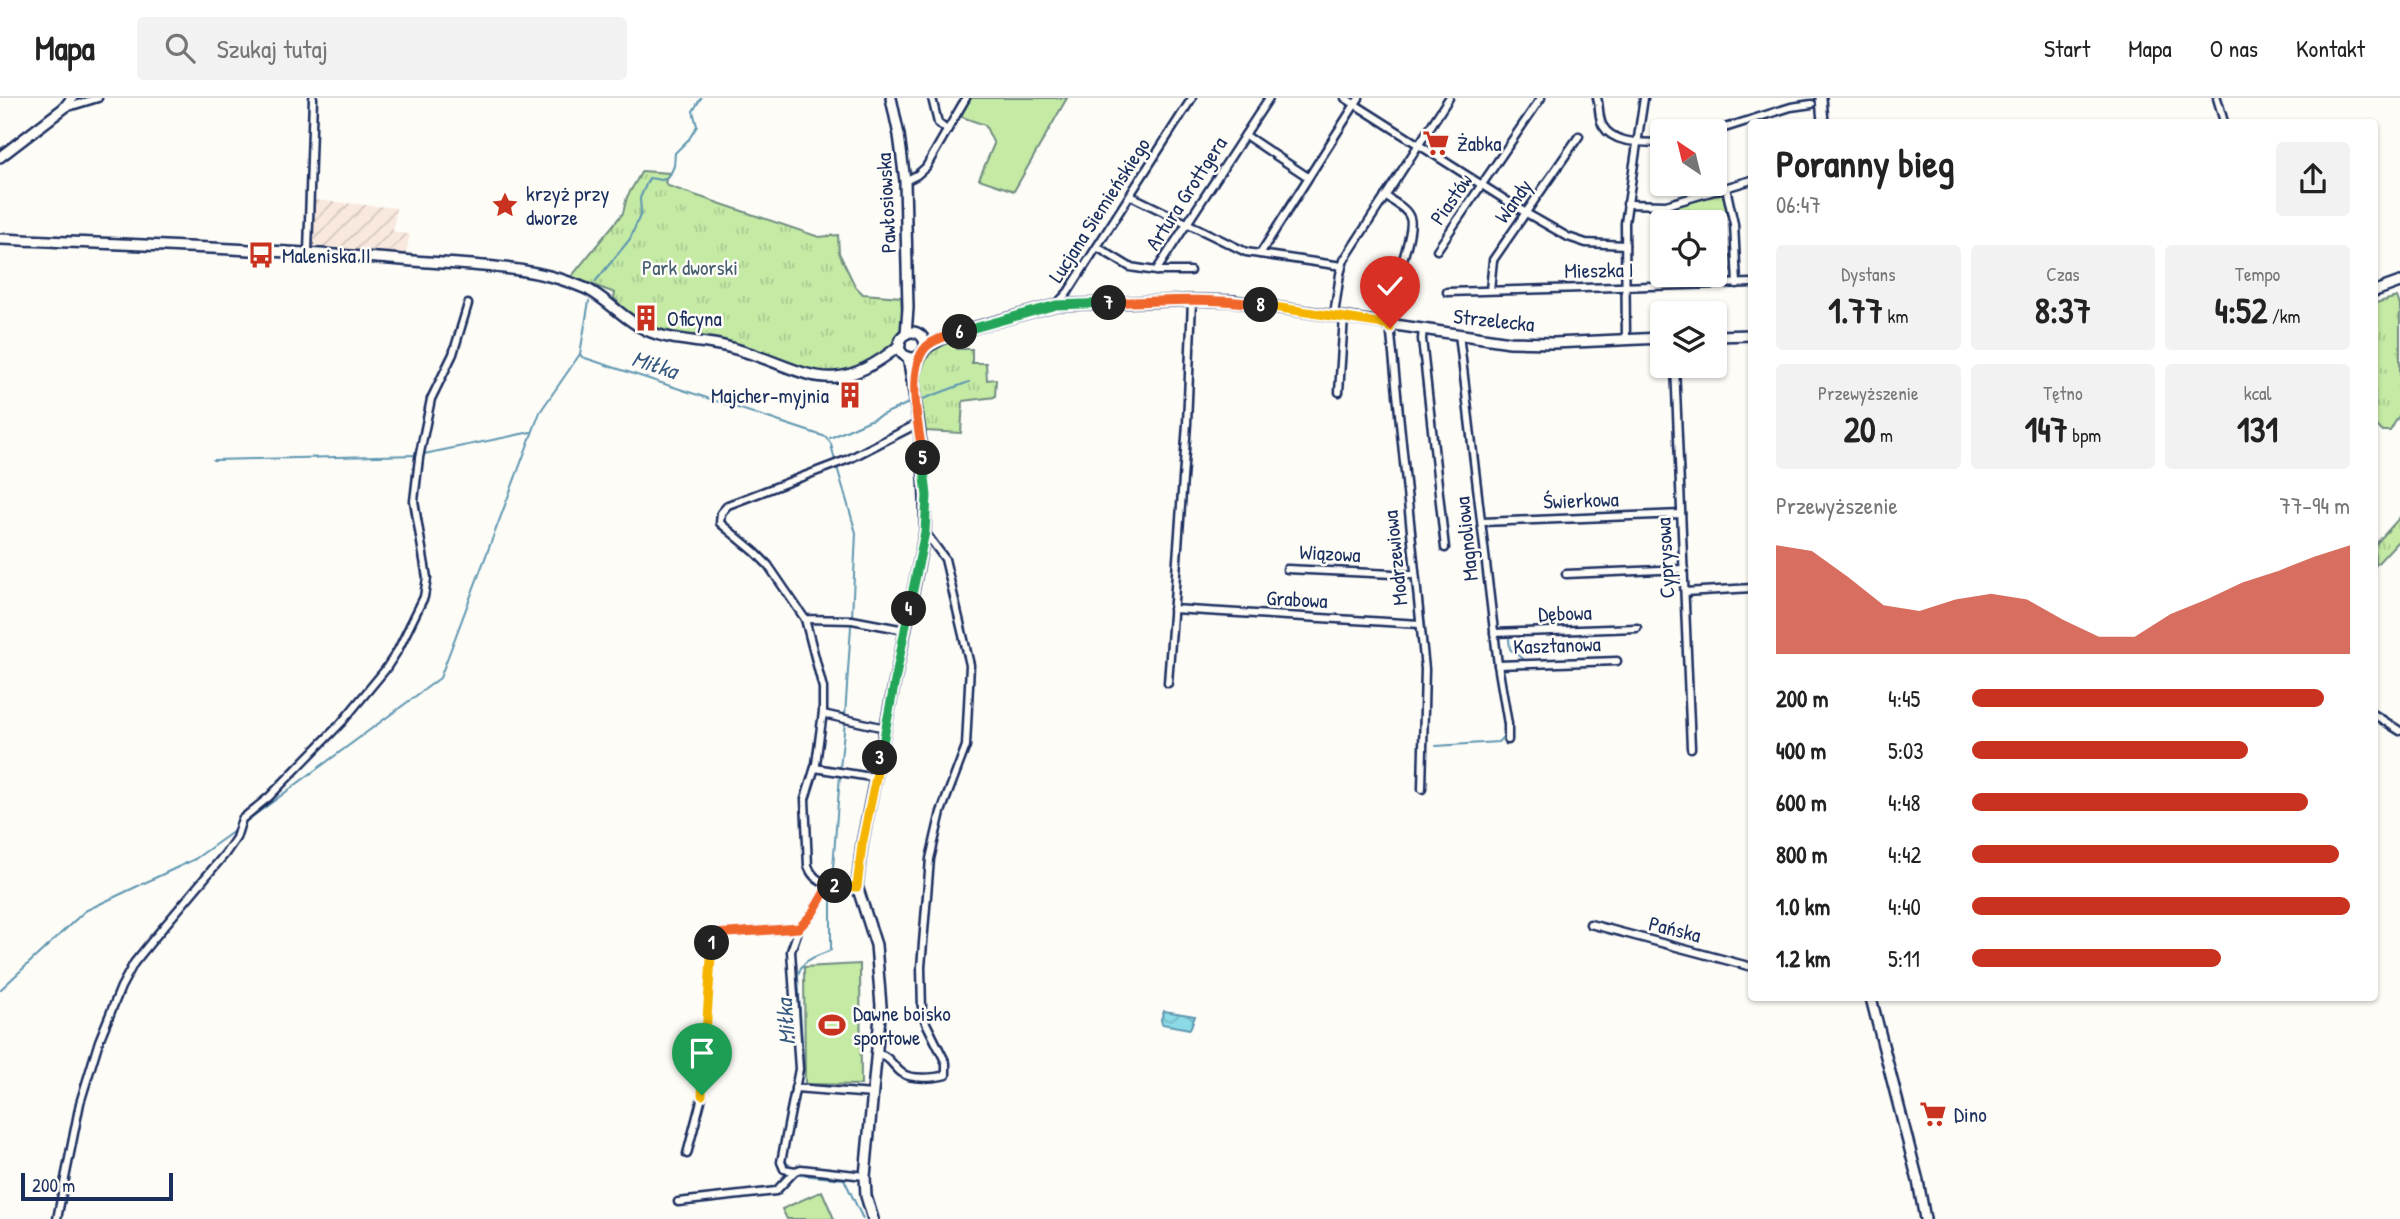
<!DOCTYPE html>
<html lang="pl">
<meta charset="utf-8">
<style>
body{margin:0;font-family:"Patrick Hand",sans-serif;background:#f2f2f2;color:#222;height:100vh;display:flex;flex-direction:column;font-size:26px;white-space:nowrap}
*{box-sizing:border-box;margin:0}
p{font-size:23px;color:#767676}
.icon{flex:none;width:38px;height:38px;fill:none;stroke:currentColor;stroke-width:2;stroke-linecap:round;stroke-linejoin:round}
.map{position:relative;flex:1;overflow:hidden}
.details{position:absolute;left:1748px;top:21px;width:630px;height:882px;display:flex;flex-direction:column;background:#fff;border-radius:7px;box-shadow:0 2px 5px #0004}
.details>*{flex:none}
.needle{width:46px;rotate:325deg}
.controls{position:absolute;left:1650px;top:21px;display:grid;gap:14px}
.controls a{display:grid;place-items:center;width:77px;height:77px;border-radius:7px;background:#fff;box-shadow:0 2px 5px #0004;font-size:35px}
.scale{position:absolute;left:21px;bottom:18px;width:152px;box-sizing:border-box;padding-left:7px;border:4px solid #1b2f5e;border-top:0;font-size:19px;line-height:24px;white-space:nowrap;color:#1b2f5e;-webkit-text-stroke:5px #fdfcf7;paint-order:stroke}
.pin{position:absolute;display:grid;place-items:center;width:60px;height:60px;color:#fff;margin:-72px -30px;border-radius:50% 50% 50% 0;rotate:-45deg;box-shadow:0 0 7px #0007}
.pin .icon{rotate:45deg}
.km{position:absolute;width:35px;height:35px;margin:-18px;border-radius:50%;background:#222;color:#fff;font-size:19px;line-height:35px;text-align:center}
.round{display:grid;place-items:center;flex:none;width:74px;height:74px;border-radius:7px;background:#f2f2f2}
.head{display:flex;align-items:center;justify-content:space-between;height:119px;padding:0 28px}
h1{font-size:38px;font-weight:700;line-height:52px}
.metrics{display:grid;grid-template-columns:repeat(3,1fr);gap:10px;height:119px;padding:7px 28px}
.metrics div{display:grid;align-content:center;border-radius:7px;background:#f2f2f2;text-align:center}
.metrics b{font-size:35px;font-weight:700}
.metrics small{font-size:19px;font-weight:400}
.metrics p{font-size:19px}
.chart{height:196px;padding:14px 28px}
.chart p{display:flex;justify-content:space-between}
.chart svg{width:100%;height:126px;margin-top:7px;fill:#c8321e;opacity:.7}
ul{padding:0 28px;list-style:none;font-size:23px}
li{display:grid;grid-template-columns:112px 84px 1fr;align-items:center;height:52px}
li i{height:18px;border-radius:9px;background:#c8321e}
header{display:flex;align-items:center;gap:42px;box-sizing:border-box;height:98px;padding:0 35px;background:#fff;border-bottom:2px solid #e0e0e0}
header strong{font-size:33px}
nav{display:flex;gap:38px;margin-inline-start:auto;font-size:24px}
.search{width:490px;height:63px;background:#f2f2f2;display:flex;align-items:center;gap:18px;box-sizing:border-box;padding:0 24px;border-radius:7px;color:#767676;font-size:26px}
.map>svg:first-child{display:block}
</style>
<header>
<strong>Mapa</strong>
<div class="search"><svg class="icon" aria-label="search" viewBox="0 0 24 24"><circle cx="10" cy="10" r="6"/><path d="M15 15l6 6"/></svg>Szukaj tutaj</div>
<nav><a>Start</a><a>Mapa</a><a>O nas</a><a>Kontakt</a></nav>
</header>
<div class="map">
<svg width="2400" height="1121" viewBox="0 0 2400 1121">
<defs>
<pattern id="industrial-furrows" width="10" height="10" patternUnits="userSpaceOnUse" patternTransform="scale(1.75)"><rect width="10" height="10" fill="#f9e8dd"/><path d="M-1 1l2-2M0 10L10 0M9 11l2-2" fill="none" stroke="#d5c7c0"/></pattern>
<pattern id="grass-tufts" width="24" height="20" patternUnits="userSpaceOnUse" patternTransform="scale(1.75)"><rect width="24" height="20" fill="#c4eaa4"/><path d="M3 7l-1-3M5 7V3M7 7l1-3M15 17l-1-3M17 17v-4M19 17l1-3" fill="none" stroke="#a8c990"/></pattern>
<pattern id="water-waves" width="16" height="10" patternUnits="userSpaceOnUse" patternTransform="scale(1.75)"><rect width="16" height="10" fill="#8bdbe7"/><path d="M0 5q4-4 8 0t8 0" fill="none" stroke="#77bcc9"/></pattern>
</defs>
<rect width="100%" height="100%" fill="#fdfcf7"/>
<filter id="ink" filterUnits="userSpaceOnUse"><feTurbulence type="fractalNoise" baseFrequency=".0143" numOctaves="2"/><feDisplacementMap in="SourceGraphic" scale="14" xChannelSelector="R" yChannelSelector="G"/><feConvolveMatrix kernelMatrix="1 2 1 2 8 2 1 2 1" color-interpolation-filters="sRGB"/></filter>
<g filter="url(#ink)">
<polygon fill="url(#industrial-furrows)" points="314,102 396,110 393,133 410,137 405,157 312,148"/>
<g fill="url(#grass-tufts)" stroke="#708c81" stroke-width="2">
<polygon points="642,73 669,75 665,84 668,88 819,139 838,137 839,155 855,188 863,196 901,199 903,229 893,247 878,261 846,273 827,275 815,274 735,245 668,236 642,224 635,223 614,200 615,195 571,179 623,115 627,99"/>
<polygon points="1722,94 1729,116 1711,120 1711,124 1662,124 1662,139 1650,134 1651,110 1684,105"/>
<polygon points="2397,199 2400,207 2400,316 2390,333 2382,333 2375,326 2375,205"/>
<path d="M963 238 957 242V251H972V265H986L987 282 996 281 995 299 963 303 961 335 926 333C922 305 911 269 937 249 944 243 955 241 963 238Z"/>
<polygon points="2400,419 2400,441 2375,468 2375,447"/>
</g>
<g fill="#c4eaa4" stroke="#708c81" stroke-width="2">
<polygon points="971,0 1067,0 1014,93 979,81 994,46 985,27 959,18"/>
<polygon points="860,866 861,987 805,986 804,869"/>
<polygon points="822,1093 834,1121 787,1121 782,1111"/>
</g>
<polygon fill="url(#water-waves)" stroke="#5e96b0" stroke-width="2" points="1164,913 1195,918 1190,931 1162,926 1161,921"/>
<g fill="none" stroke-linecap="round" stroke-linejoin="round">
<g stroke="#5e96b0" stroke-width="2">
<polyline points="595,184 630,141 641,115 640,100 649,80 662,82 669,79 674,68 675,55 689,41 697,28 693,13 701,0"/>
<polyline points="589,203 580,256 582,259 826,339 831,346 835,363"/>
<polyline points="923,301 969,284"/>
<polyline points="830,340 911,304"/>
<polyline points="424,356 531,334"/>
<polyline points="213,362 418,357"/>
<polyline points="837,369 856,435 852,519"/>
<polyline points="1509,541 1510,551 1525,563"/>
<polyline points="845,618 851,528"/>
<polyline points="1504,620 1505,632"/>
<polyline points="1436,648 1498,644 1505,637"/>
<polyline points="840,670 845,624"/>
<polyline points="244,725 440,580 540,314 580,256"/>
<polyline points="832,783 840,677"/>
<polyline points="0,892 85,813 195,761 237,731"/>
<path d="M799 987 803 964 798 878C801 861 816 859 831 852V792"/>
<polyline points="794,1015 796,1003"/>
<polyline points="787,1051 785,1061 789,1069"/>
<polyline points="799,1077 844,1081 863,1121"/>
</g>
<g stroke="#1b2f5e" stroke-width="11">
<g id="street">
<polyline points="932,0 938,25 947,32"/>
<polyline points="1345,0 1526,115 1568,139 1586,145 1625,147"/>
<path d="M1597 0C1600 9 1598 20 1603 28 1614 47 1644 44 1662 45"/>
<polyline points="2217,0 2224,24"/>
<polyline points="65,10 98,0"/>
<polyline points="1715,33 1791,9 1812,6"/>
<polyline points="1245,37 1308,79"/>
<polyline points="905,83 917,77 926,69 966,0"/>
<polyline points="1726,90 1734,126 1737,186"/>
<polyline points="1131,98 1246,154 1342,168"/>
<path d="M1385 98C1393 104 1407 110 1410 120 1415 132 1395 185 1391 201"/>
<polyline points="1627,106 1666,107 1752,82"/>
<polyline points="1097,149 1130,169 1156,173 1190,173"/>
<polyline points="1437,152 1541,0"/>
<polyline points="308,154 313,0"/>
<polyline points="1260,156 1359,0"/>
<polyline points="1156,173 1269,0"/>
<polyline points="1490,192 1493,162 1579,38"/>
<polyline points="1447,194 1752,185"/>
<polyline points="1056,207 1068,194 1192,0"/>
<polyline points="1334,217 1340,176 1344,162 1449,0"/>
<polyline points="1390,227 1425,571 1422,691"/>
<polyline points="1423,231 1422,241 1445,450"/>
<polyline points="1459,236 1498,567 1508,626 1508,642"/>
<polyline points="1626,242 1625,125 1644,0"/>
<polyline points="1675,268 1691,650"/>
<polyline points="1339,294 1344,219"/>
<polyline points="1482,424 1681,416"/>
<polyline points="1287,471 1414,477"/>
<polyline points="1566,476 1684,471"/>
<polyline points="1685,494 1752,490"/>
<polyline points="1173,511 1420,526"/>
<path d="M805 521 823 590V614L816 666 805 701 808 768C816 790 838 788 857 788"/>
<polyline points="905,532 852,522 805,521 768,467 755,454 720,425 721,415 728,407 849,361 919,325"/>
<polyline points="1494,535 1637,530"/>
<polyline points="1498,567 1617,563"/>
<polyline points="1168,585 1187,326 1192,202"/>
<polyline points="823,616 885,630"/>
<polyline points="2375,617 2400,633"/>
<polyline points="815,670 877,680"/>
<polyline points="1590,826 1752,869"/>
<polyline points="799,830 791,853 799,971 781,1064 784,1071 795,1073 801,1071 865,1078"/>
<path d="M876 956C889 956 892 968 902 975 911 982 935 980 946 977V965L926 925 922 913 921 869 930 761 941 714 966 648 970 567 945 461 925 434"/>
<polyline points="795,990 873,996"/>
<polyline points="687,1056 702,999 712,845 714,836 799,830 812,816 828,788"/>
<polyline points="678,1104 776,1093 795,1073"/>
<polyline points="57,1121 80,1005 99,943 121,889 134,865 151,844 225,756 236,740 242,721 269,699 342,624 385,572 398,552 424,499 427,480 414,403 419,360 431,301 453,256 468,206"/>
</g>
</g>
<g stroke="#1b2f5e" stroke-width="14">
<g id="secondary">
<polyline points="891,0 899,37 905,83 908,210 906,236"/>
<polyline points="1821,0 1823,24"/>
<polyline points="0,59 64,10 72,0"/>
<path d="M0 141C134 147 268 151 402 162 454 167 510 166 560 181 569 184 580 188 589 192 609 203 625 222 646 232 672 244 701 242 728 249 802 267 827 308 900 247"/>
<polyline points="2375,193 2400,184"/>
<circle cx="912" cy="247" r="13"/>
<polyline points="1715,238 1752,237"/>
<polyline points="925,250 951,236 1056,207 1192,202 1233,203 1510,244 1554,245 1662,240"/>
<polyline points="1871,900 1918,1083 1925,1121"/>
<path d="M873 1121 866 1098 865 1078 881 908 876 847 857 788 862 746 925 434C927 375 918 317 908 259"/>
</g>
</g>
<use href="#street" stroke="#fdfcf7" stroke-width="6"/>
<use href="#secondary" stroke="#fdfcf7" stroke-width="9"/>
</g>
</g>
<g fill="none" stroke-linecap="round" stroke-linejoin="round" filter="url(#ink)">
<g stroke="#fff" stroke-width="14">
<polyline id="split-1" points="702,997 712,845"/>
</g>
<g stroke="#fff" stroke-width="14">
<polyline id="split-2" points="712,845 714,836 799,830 812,816 828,788 835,788"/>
</g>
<g stroke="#fff" stroke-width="14">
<polyline id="split-3" points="835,788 857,789 862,747 880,660"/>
</g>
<g stroke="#fff" stroke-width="14">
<polyline id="split-4" points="880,660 909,511"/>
</g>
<g stroke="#fff" stroke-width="14">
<polyline id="split-5" points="909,511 925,434 927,398 923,360"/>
</g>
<g stroke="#fff" stroke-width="14">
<path id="split-6" d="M923 360C919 331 905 271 926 249 934 241 950 237 960 234"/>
</g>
<g stroke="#fff" stroke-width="14">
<polyline id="split-7" points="960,234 1056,207 1109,205"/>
</g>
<g stroke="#fff" stroke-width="14">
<path id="split-8" d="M1109 205C1160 203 1211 199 1261 207"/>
</g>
<g stroke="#fff" stroke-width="14">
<polyline id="split-9" points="1261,207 1390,227 1390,230"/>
</g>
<use href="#split-1" stroke="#f5b400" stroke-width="9"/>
<use href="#split-2" stroke="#f0652b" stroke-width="9"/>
<use href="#split-3" stroke="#f5b400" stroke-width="9"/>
<use href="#split-4" stroke="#22a559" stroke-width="9"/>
<use href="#split-5" stroke="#22a559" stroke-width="9"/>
<use href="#split-6" stroke="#f0652b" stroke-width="9"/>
<use href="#split-7" stroke="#22a559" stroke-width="9"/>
<use href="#split-8" stroke="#f0652b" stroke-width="9"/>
<use href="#split-9" stroke="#f5b400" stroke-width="9"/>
</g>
<defs>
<g id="supermarket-bare" transform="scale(2.1)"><path d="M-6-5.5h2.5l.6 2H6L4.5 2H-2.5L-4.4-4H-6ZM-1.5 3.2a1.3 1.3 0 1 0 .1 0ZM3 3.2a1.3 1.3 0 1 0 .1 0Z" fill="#c8321e" stroke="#fdfcf7" stroke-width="2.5" paint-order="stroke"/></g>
<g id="sight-bare" transform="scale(2.1)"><path d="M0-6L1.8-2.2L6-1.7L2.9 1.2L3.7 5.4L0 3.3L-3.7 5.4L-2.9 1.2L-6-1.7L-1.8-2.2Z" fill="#c8321e" stroke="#fdfcf7" stroke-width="2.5" paint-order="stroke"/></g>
<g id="bus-bare" transform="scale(2.1)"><path d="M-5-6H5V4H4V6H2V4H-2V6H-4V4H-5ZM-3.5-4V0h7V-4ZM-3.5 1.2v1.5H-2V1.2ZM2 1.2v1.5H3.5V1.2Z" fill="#c8321e" stroke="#fdfcf7" stroke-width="2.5" paint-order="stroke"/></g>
<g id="building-bare" transform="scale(2.1)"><path d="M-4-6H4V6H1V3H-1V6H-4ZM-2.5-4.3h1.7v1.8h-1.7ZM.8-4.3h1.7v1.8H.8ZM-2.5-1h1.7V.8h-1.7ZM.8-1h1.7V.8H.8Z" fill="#c8321e" stroke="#fdfcf7" stroke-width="2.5" paint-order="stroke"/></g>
<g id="stadium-bare" transform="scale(2.1)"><path d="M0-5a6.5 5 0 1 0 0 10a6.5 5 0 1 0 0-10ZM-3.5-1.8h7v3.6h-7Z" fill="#c8321e" stroke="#fdfcf7" stroke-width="2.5" paint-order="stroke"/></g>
</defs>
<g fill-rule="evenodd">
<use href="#supermarket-bare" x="1436" y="45"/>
<use href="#sight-bare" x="505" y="107"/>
<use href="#bus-bare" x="261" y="157"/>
<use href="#building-bare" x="646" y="220"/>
<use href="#building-bare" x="850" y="297"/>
<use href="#stadium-bare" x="832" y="927"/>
<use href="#supermarket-bare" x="1933" y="1016"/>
</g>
<g text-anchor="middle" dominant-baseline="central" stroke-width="5" stroke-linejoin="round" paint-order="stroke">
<g font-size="21" fill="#1b2f5e" stroke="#fdfcf7" text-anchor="start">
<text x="1457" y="45">Żabka</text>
<text x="526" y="95">krzyż przy<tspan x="526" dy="24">dworze</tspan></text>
<text x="282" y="157">Maleniska II</text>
<text x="667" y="220">Oficyna</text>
<text x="829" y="297" text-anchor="end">Majcher-myjnia</text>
<text x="853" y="915">Dawne boisko<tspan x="853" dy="24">sportowe</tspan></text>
<text x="1954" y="1016">Dino</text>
</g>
<g font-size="21" fill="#1b2f5e" stroke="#fdfcf7">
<text transform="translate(1186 95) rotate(-57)">Artura Grottgera</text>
<text transform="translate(1451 101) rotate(-55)">Piastów</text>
<text transform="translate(1513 103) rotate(-55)">Wandy</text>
<text transform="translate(886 105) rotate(-93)">Pawłosiowska</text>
<text transform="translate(1099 112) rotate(-57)">Lucjana Siemieńskiego</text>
<text transform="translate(1599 172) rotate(-1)">Mieszka I</text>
<text transform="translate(1494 222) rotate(6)">Strzelecka</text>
<text transform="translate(1581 402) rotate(-2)">Świerkowa</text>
<text transform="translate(1466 441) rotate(-96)">Magnoliowa</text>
<text transform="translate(1330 455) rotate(3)">Wiązowa</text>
<text transform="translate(1395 460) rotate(-96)">Modrzewiowa</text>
<text transform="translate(1665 460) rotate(-93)">Cyprysowa</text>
<text transform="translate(1297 501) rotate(3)">Grabowa</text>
<text transform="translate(1565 515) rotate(-2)">Dębowa</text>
<text transform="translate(1557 547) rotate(-2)">Kasztanowa</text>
<text transform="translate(1675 831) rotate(14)">Pańska</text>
</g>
<g font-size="21" fill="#455e70" stroke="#fdfcf7">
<text x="690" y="169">Park dworski</text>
</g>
<g font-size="23" font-style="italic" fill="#375a80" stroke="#fdfcf7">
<text transform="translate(655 266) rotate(18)">Miłka</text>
<text transform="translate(785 924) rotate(-94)">Miłka</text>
</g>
</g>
</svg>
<div class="controls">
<a><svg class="needle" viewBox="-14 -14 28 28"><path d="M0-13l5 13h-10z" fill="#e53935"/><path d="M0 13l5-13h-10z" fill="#767676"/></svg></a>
<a><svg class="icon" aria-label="locate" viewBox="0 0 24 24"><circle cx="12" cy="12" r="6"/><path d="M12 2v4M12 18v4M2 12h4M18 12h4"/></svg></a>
<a><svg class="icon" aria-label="layers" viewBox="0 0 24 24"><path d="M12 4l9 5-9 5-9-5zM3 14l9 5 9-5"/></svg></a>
</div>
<div class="scale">200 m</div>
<div class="pin" style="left:702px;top:997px;background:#1e9e55"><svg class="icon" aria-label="arrive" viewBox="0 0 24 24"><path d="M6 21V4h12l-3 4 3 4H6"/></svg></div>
<div class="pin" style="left:1390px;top:230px;background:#d93025"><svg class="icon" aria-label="check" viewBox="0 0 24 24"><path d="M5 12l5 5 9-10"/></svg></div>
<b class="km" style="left:712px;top:845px">1</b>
<b class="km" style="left:835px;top:788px">2</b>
<b class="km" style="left:880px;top:660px">3</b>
<b class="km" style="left:909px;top:511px">4</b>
<b class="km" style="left:923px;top:360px">5</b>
<b class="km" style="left:960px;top:234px">6</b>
<b class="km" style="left:1109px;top:205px">7</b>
<b class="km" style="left:1261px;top:207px">8</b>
<section class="details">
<div class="head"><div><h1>Poranny bieg</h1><p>06:47</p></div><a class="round"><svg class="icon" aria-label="share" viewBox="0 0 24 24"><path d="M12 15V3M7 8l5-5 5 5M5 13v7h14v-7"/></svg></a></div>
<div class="metrics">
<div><p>Dystans</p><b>1.77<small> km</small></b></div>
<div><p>Czas</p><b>8:37</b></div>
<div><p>Tempo</p><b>4:52<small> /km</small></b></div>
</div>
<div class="metrics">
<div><p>Przewyższenie</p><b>20<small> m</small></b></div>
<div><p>Tętno</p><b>147<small> bpm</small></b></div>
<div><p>kcal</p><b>131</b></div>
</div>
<div class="chart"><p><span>Przewyższenie</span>77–94 m</p>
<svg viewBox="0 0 160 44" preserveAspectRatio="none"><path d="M0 44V6L10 8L20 17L30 27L40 29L50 25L60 23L70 25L80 32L90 38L100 38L110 30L120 25L130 19L140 15L150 10L160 6V44z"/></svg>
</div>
<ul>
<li><b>200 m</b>4:45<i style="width:93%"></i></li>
<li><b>400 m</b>5:03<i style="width:73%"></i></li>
<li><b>600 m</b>4:48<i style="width:89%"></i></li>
<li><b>800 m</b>4:42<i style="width:97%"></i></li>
<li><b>1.0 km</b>4:40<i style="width:100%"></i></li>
<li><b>1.2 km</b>5:11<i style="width:66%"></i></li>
</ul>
</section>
</div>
